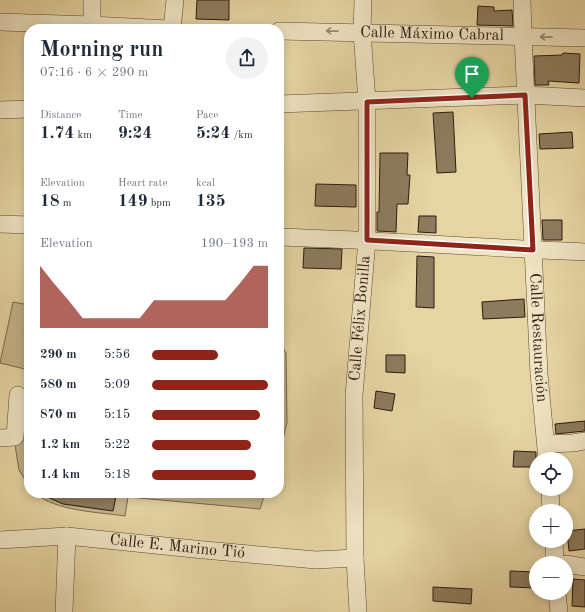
<!DOCTYPE html>
<meta charset="utf-8">
<style>
body{margin:0;font-family:"Old Standard TT",serif;background:#f2f2f3;color:#1f2937;height:100vh;display:flex;flex-direction:column;font-size:15px;white-space:nowrap}
*{box-sizing:border-box;margin:0}
p{font-size:13px;color:#747a83}
.icon{flex:none;width:22px;height:22px;fill:none;stroke:currentColor;stroke-width:2;stroke-linecap:round;stroke-linejoin:round}
.map{position:relative;flex:1;overflow:hidden}
.sheet{position:absolute;left:24px;top:24px;width:260px;height:474px;display:flex;flex-direction:column;background:#fff;border-radius:16px;box-shadow:0 2px 10px #0003}
.sheet>*{flex:none}
.fabs{position:absolute;left:529px;top:452px;display:grid;gap:8px}
.fabs a{display:grid;place-items:center;width:44px;height:44px;border-radius:50%;background:#fff;box-shadow:0 2px 10px #0003;font-size:20px}
.pin{position:absolute;display:grid;place-items:center;width:34px;height:34px;color:#fff;margin:-41px -17px;border-radius:50% 50% 50% 0;rotate:-45deg;box-shadow:0 0 4px #0007}
.pin .icon{rotate:45deg}
.round{display:grid;place-items:center;flex:none;width:42px;height:42px;border-radius:21px;background:#f2f2f3}
.summary{display:flex;align-items:center;justify-content:space-between;height:68px;padding:0 16px}
h1{font-size:22px;font-weight:700;line-height:30px}
.metrics{display:grid;grid-template-columns:repeat(3,1fr);gap:6px;height:68px;padding:4px 16px}
.metrics div{display:grid;align-content:center}
.metrics b{font-size:17px;font-weight:700}
.metrics small{font-size:11px;font-weight:400}
.metrics p{font-size:11px}
.chart{height:112px;padding:8px 16px}
.chart p{display:flex;justify-content:space-between}
.chart svg{width:100%;height:72px;margin-top:4px;fill:#8f2418;opacity:.7}
ul{padding:0 16px;list-style:none;font-size:13px}
li{display:grid;grid-template-columns:64px 48px 1fr;align-items:center;height:30px}
li i{height:10px;border-radius:5px;background:#8f2418}
.map>svg:first-child{display:block}
</style>
<div class="map">
<svg width="585" height="612" viewBox="0 0 585 612">
<rect width="100%" height="100%" fill="#e6d5a3"/>
<filter id="stains"><feTurbulence type="fractalNoise" baseFrequency=".005" numOctaves="4"/><feColorMatrix values="0 0 0 0 .2 0 0 0 0 .09 0 0 0 0 .02 0 0 0 .5 -.17"/></filter>
<radialGradient id="worn" r=".72"><stop offset=".6" stop-color="#630" stop-opacity="0"/><stop offset="1" stop-color="#630" stop-opacity=".3"/></radialGradient>
<g fill="#c6b58a" stroke="#79674e">
<polygon points="13,302 29,305 29,370 0,363"/>
<polygon points="279,341 286,353 287,422 279,456"/>
<polygon points="29,402 29,486 19,470 15,445"/>
<path d="M35 493H265L260 509 128 497 125 516C98 512 55 511 35 493Z"/>
</g>
<g fill="#8d7b5d" stroke="#2c1911">
<polygon points="197,0 229,0 229,20 196,19"/>
<polygon points="478,6 494,7 494,11 512,10 513,26 477,25"/>
<polygon points="563,53 580,54 579,83 548,81 549,85 535,85 534,56 562,55"/>
<polygon points="453,112 456,172 437,173 433,113"/>
<polygon points="572,132 573,148 540,149 539,134"/>
<polygon points="380,153 408,153 407,175 410,175 408,204 397,204 396,232 377,231 377,212 379,212"/>
<polygon points="316,184 356,185 356,207 315,206"/>
<polygon points="419,216 436,216 436,233 418,232"/>
<polygon points="542,220 562,220 562,240 543,240"/>
<polygon points="304,248 342,249 341,269 303,268"/>
<polygon points="417,256 434,257 434,308 416,307"/>
<polygon points="524,299 525,317 483,319 482,302"/>
<polygon points="386,355 405,355 405,373 386,372"/>
<polygon points="376,391 395,394 392,411 374,408"/>
<polygon points="585,421 585,431 556,434 555,424"/>
<polygon points="514,451 536,452 536,467 513,467"/>
<polygon points="38,493 96,493 116,496 113,511 63,504"/>
<polygon points="585,529 585,549 569,551 567,531"/>
<polygon points="510,571 536,572 536,588 510,587"/>
<polygon points="573,579 585,580 585,607 572,606"/>
<polygon points="433,587 472,589 471,604 433,601"/>
</g>
<g fill="none" stroke-linecap="round" stroke-linejoin="round">
<g stroke="#5a4836" stroke-width="18">
<g id="minor">
<polyline points="92,0 92,29"/>
<path id="s1" d="M522 0 523 36 539 374 547 459"/>
<polyline points="0,22 92,25 168,29"/>
<polyline points="172,29 175,0"/>
<path id="s2" d="M279 31 585 38"/>
<polyline points="279,104 525,95 585,98"/>
<polyline points="0,110 29,109"/>
<polyline points="0,224 29,225"/>
<path d="M279 237C381 240 483 248 585 252"/>
<polyline points="0,438 15,437 18,395"/>
<polyline points="546,444 573,443 585,441"/>
<polyline points="550,489 551,511"/>
<path id="s3" d="M0 540 67 536 204 550 316 560 355 558"/>
<polyline points="554,541 555,563"/>
<polyline points="566,564 585,567"/>
<polyline points="557,593 559,612"/>
<polyline points="64,612 67,536"/>
<path id="s4" d="M358 612 355 558 354 395 367 240V102L362 32 363 0"/>
</g>
</g>
<use href="#minor" stroke="#efe4c3" stroke-width="17"/>
</g>
<defs><path id="oneway-shaft" d="M-6 0H5M1.5-3L5.5 0L1.5 3" fill="none" stroke-width="1.6" stroke-linecap="round" stroke-linejoin="round"/></defs>
<g stroke="#978973">
<use href="#oneway-shaft" transform="translate(332 31) rotate(-179)"/>
<use href="#oneway-shaft" transform="translate(546 37) rotate(-179)"/>
</g>
<g fill="none" stroke-linecap="round" stroke-linejoin="round">
<g stroke="#fff" stroke-width="8">
<polygon id="route" points="525,95 533,250 367,240 367,102"/>
</g>
<use href="#route" stroke="#8f2418" stroke-width="5"/>
</g>
<g text-anchor="middle" dominant-baseline="central" stroke-width="3" stroke-linejoin="round" paint-order="stroke">
<g font-size="16" fill="#2c1911" stroke="#efe4c3">
<text stroke="none"><textPath href="#s2" startOffset="153">Calle Máximo Cabral</textPath></text>
<text stroke="none"><textPath href="#s4" startOffset="294">Calle Félix Bonilla</textPath></text>
<text stroke="none"><textPath href="#s1" startOffset="338">Calle Restauración</textPath></text>
<text stroke="none"><textPath href="#s3" startOffset="178">Calle E. Marino Tió</textPath></text>
</g>
</g>
<rect width="100%" height="100%" filter="url(#stains)"/>
<rect width="100%" height="100%" fill="url(#worn)"/>
</svg>
<div class="fabs">
<a><svg class="icon" aria-label="locate" viewBox="0 0 24 24"><circle cx="12" cy="12" r="6"/><path d="M12 2v4M12 18v4M2 12h4M18 12h4"/></svg></a>
<a>+</a>
<a>−</a>
</div>
<div class="pin" style="left:472px;top:98px;background:#1e9e55"><svg class="icon" aria-label="arrive" viewBox="0 0 24 24"><path d="M6 21V4h12l-3 4 3 4H6"/></svg></div>
<section class="sheet">
<div class="summary"><div><h1>Morning run</h1><p>07:16 · 6 × 290 m</p></div><a class="round"><svg class="icon" aria-label="share" viewBox="0 0 24 24"><path d="M12 15V3M7 8l5-5 5 5M5 13v7h14v-7"/></svg></a></div>
<div class="metrics">
<div><p>Distance</p><b>1.74<small> km</small></b></div>
<div><p>Time</p><b>9:24</b></div>
<div><p>Pace</p><b>5:24<small> /km</small></b></div>
</div>
<div class="metrics">
<div><p>Elevation</p><b>18<small> m</small></b></div>
<div><p>Heart rate</p><b>149<small> bpm</small></b></div>
<div><p>kcal</p><b>135</b></div>
</div>
<div class="chart"><p><span>Elevation</span>190–193 m</p>
<svg viewBox="0 0 160 44" preserveAspectRatio="none"><path d="M0 44V6L10 17L20 27L30 38L40 38L50 38L60 38L70 38L80 27L90 27L100 27L110 27L120 27L130 27L140 17L150 6L160 6V44z"/></svg>
</div>
<ul>
<li><b>290 m</b>5:56<i style="width:57%"></i></li>
<li><b>580 m</b>5:09<i style="width:100%"></i></li>
<li><b>870 m</b>5:15<i style="width:93%"></i></li>
<li><b>1.2 km</b>5:22<i style="width:85%"></i></li>
<li><b>1.4 km</b>5:18<i style="width:90%"></i></li>
</ul>
</section>
</div>
